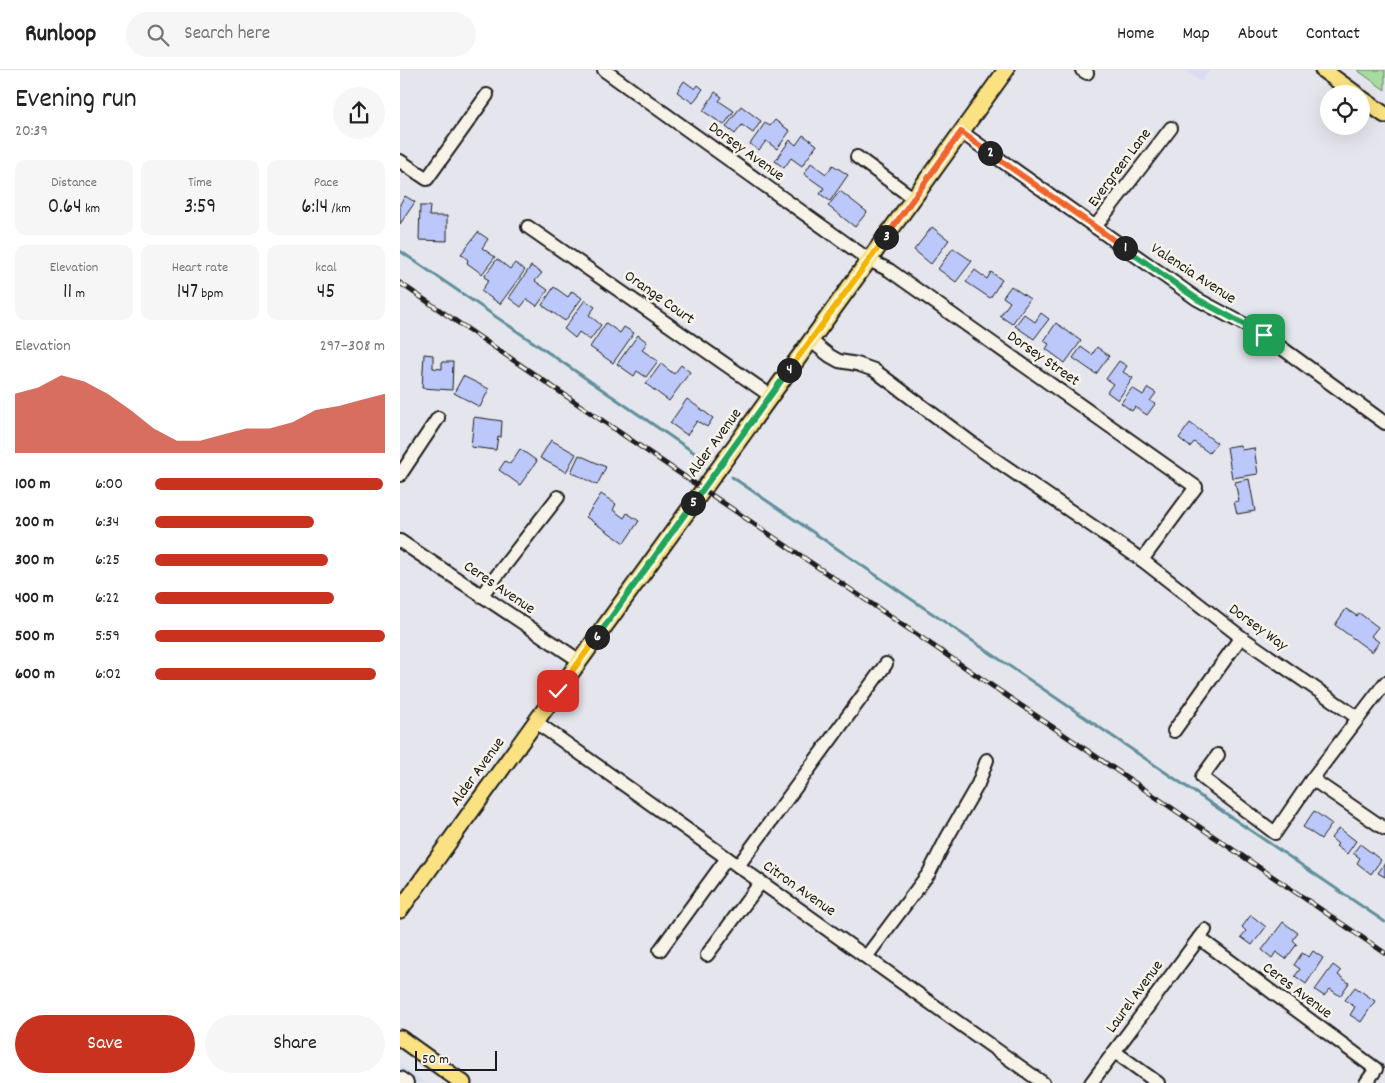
<!DOCTYPE html>
<meta charset="utf-8">
<style>
body{margin:0;font-family:Dekko,sans-serif;background:#f6f6f6;color:#222;height:100vh;display:flex;flex-direction:column;font-size:19px;white-space:nowrap}
*{box-sizing:border-box;margin:0}
p{font-size:16px;color:#767676}
.icon{flex:none;width:28px;height:28px;fill:none;stroke:currentColor;stroke-width:2;stroke-linecap:round;stroke-linejoin:round}
.map{position:relative;flex:1;overflow:hidden}
.panel{display:flex;flex-direction:column;background:#fff;width:400px}
.panel>*{flex:none}
.controls{position:absolute;left:920px;top:15px;display:grid;gap:10px}
.controls a{display:grid;place-items:center;width:50px;height:50px;border-radius:50%;background:#fff;box-shadow:0 5px 20px #0002;font-size:25px}
.scale{position:absolute;left:15px;bottom:12px;width:82px;box-sizing:border-box;padding-left:5px;border:2px solid #1c1c1c;border-top:0;font-size:14px;line-height:18px;white-space:nowrap;color:#1c1c1c;-webkit-text-stroke:4px #f7f3e8;paint-order:stroke}
.pin{position:absolute;display:grid;place-items:center;width:42px;height:42px;color:#fff;margin:-21px;border-radius:10px;box-shadow:0 2px 8px #0006}
.km{position:absolute;width:25px;height:25px;margin:-12px;border-radius:50%;background:#222;color:#fff;font-size:14px;line-height:25px;text-align:center}
.round{display:grid;place-items:center;flex:none;width:52px;height:52px;border-radius:26px;background:#f6f6f6}
.overview{display:flex;align-items:center;justify-content:space-between;height:85px;padding:0 15px}
h1{font-size:28px;font-weight:600;line-height:38px}
.figures{display:grid;grid-template-columns:repeat(3,1fr);gap:8px;height:85px;padding:5px 15px}
.figures div{display:grid;align-content:center;border-radius:10px;background:#f6f6f6;text-align:center}
.figures b{font-size:21px;font-weight:600}
.figures small{font-size:14px;font-weight:400}
.figures p{font-size:14px}
.chart{height:140px;padding:10px 15px}
.chart p{display:flex;justify-content:space-between}
.chart svg{width:100%;height:90px;margin-top:5px;fill:#c8321e;opacity:.7}
.action{display:flex;gap:10px;margin-top:auto;padding:10px 15px}
.action a{flex:1;height:58px;border-radius:30px;background:#c8321e;color:#fff;font-size:20px;font-weight:600;line-height:58px;text-align:center}
.action a+a{background:#f6f6f6;color:#222}
ul{padding:0 15px;list-style:none;font-size:16px}
li{display:grid;grid-template-columns:80px 60px 1fr;align-items:center;height:38px}
li i{height:12px;border-radius:6px;background:#c8321e}
header{display:flex;align-items:center;gap:30px;box-sizing:border-box;height:70px;padding:0 25px;background:#fff;border-bottom:1px solid #e0e0e0}
header strong{font-size:24px}
nav{display:flex;gap:28px;margin-inline-start:auto;font-size:18px}
.search{width:350px;height:45px;background:#f6f6f6;display:flex;align-items:center;gap:12px;box-sizing:border-box;padding:0 18px;border-radius:28px;color:#767676;font-size:19px}
main{display:flex;flex:1;min-height:0}
.map>svg:first-child{display:block}
</style>
<header>
<strong>Runloop</strong>
<div class="search"><svg class="icon" aria-label="search" viewBox="0 0 24 24"><circle cx="10" cy="10" r="6"/><path d="M15 15l6 6"/></svg>Search here</div>
<nav><a>Home</a><a>Map</a><a>About</a><a>Contact</a></nav>
</header>
<main>
<section class="panel">
<div class="overview"><div><h1>Evening run</h1><p>20:39</p></div><a class="round"><svg class="icon" aria-label="share" viewBox="0 0 24 24"><path d="M12 15V3M7 8l5-5 5 5M5 13v7h14v-7"/></svg></a></div>
<div class="figures">
<div><p>Distance</p><b>0.64<small> km</small></b></div>
<div><p>Time</p><b>3:59</b></div>
<div><p>Pace</p><b>6:14<small> /km</small></b></div>
</div>
<div class="figures">
<div><p>Elevation</p><b>11<small> m</small></b></div>
<div><p>Heart rate</p><b>147<small> bpm</small></b></div>
<div><p>kcal</p><b>45</b></div>
</div>
<div class="chart"><p><span>Elevation</span>297–308 m</p>
<svg viewBox="0 0 160 44" preserveAspectRatio="none"><path d="M0 44V15L10 12L20 6L30 9L40 15L50 23L60 32L70 38L80 38L90 35L100 32L110 32L120 29L130 23L140 21L150 18L160 15V44z"/></svg>
</div>
<ul>
<li><b>100 m</b>6:00<i style="width:99%"></i></li>
<li><b>200 m</b>6:34<i style="width:69%"></i></li>
<li><b>300 m</b>6:25<i style="width:75%"></i></li>
<li><b>400 m</b>6:22<i style="width:78%"></i></li>
<li><b>500 m</b>5:59<i style="width:100%"></i></li>
<li><b>600 m</b>6:02<i style="width:96%"></i></li>
</ul>
<div class="action"><a>Save</a><a>Share</a></div>
</section>
<div class="map">
<svg width="985" height="1013" viewBox="0 0 985 1013">
<rect width="100%" height="100%" fill="#e5e6ed"/>
<filter id="ink" filterUnits="userSpaceOnUse"><feTurbulence type="fractalNoise" baseFrequency=".02" numOctaves="2"/><feDisplacementMap in="SourceGraphic" scale="10" xChannelSelector="R" yChannelSelector="G"/><feConvolveMatrix kernelMatrix="1 2 1 2 8 2 1 2 1" color-interpolation-filters="sRGB"/></filter>
<g filter="url(#ink)">
<g fill="#d8ddf1">
<polygon points="784,0 810,0 801,12"/>
<polygon points="0,995 26,1013 0,1013"/>
</g>
<polygon fill="#a6dca0" stroke="#617c5e" points="957,0 985,0 985,20"/>
<g fill="none" stroke-linecap="round" stroke-linejoin="round">
<g stroke="#618f9b" stroke-width="3">
<polyline points="0,181 305,390"/>
<polyline points="332,407 985,852"/>
</g>
</g>
<g fill="#bbc8f9" stroke="#1c1c1c">
<polygon points="284,11 295,19 298,15 303,19 293,33 277,22"/>
<polygon points="315,22 322,27 319,31 334,41 324,55 303,41"/>
<polygon points="341,36 361,51 353,63 342,55 335,64 326,57"/>
<polygon points="375,50 390,61 377,79 366,71 359,80 350,74 365,53 370,56"/>
<polygon points="403,65 417,75 402,96 391,88 384,98 375,91 390,70 396,75"/>
<polygon points="411,93 426,104 433,95 448,105 430,131 420,124 424,118 404,104"/>
<polygon points="440,121 467,142 455,157 428,136"/>
<polygon points="5,126 15,132 0,154 0,134"/>
<polygon points="20,136 30,136 29,146 47,146 47,171 19,170"/>
<polygon points="532,157 549,170 531,194 514,180"/>
<polygon points="78,162 88,169 82,178 95,187 82,204 67,193 68,190 61,184"/>
<polygon points="553,178 572,191 556,212 538,199"/>
<polygon points="97,189 110,199 115,193 125,200 100,234 81,221 89,210 84,207"/>
<polygon points="131,196 142,203 135,211 148,220 137,236 127,229 121,237 109,228"/>
<polygon points="575,200 587,209 591,202 602,210 590,228 566,212"/>
<polygon points="611,216 630,229 612,254 600,246 610,232 603,227"/>
<polygon points="154,217 168,227 172,221 182,228 165,251 142,235"/>
<polygon points="185,230 195,237 189,245 201,255 190,270 179,262 175,268 164,259"/>
<polygon points="641,243 649,249 634,269 615,256 624,244 635,252"/>
<polygon points="206,253 220,263 224,257 234,263 213,293 190,277"/>
<polygon points="656,253 681,271 665,293 646,279 649,274 644,271"/>
<polygon points="238,265 247,272 242,280 258,291 246,307 237,301 234,306 217,294"/>
<polygon points="681,277 692,285 697,277 709,286 696,304 673,288"/>
<polygon points="24,284 33,285 33,298 42,299 42,292 53,292 52,320 22,318"/>
<polygon points="719,291 727,296 723,302 733,308 718,330 707,322 713,314 706,309"/>
<polygon points="261,294 274,304 281,295 290,302 269,331 246,314"/>
<polygon points="63,306 89,319 80,337 54,323"/>
<polygon points="732,318 743,325 748,318 756,323 750,331 755,334 747,345 735,337 732,341 721,333"/>
<polygon points="287,329 313,348 307,357 297,351 287,365 270,353"/>
<polygon points="74,347 102,351 101,367 98,366 96,380 71,377"/>
<polygon points="790,353 817,373 809,383 794,372 790,377 779,368"/>
<polygon points="151,370 176,384 166,402 140,388"/>
<polygon points="840,375 841,380 854,378 858,404 832,408 827,377"/>
<polygon points="120,379 137,391 120,415 99,400 105,391 110,394"/>
<polygon points="179,385 206,397 197,415 171,402"/>
<polygon points="849,409 855,441 837,444 834,432 839,431 835,412"/>
<polygon points="201,424 216,434 213,440 224,448 227,443 239,451 224,473 186,447"/>
<polygon points="946,539 957,546 959,543 978,557 971,566 979,572 972,582 935,555"/>
<polygon points="914,741 932,754 921,769 903,757"/>
<polygon points="939,758 956,771 947,784 936,776 938,774 931,768"/>
<polygon points="960,774 981,790 971,804 957,793 960,788 953,783"/>
<polygon points="985,793 985,807 978,803"/>
<polygon points="851,845 866,857 852,875 841,867 846,861 842,857"/>
<polygon points="883,852 898,863 893,870 897,874 886,889 876,882 872,888 862,880"/>
<polygon points="913,881 923,888 906,914 895,906 900,899 894,895 902,883 909,887"/>
<polygon points="933,895 941,901 938,905 949,913 940,926 930,919 924,926 915,920"/>
<polygon points="955,917 975,931 961,952 950,945 955,937 945,930"/>
</g>
<g fill="none" stroke-linecap="round" stroke-linejoin="round">
<g stroke="#1c1c1c" stroke-width="16">
<g id="minor">
<polyline points="204,0 469,190 489,200 796,417 742,490"/>
<polyline points="682,0 687,3"/>
<polyline points="561,62 797,229 864,265 985,353"/>
<polyline points="457,87 513,128"/>
<polyline points="0,91 27,109 87,25"/>
<polyline points="128,157 371,326"/>
<polyline points="695,157 771,58"/>
<polyline points="411,271 430,286 439,291 457,294 474,300 577,377 742,490 841,567 958,648"/>
<polyline points="0,405 38,348"/>
<polyline points="0,471 180,591"/>
<polyline points="81,526 158,427"/>
<polyline points="136,652 643,1013"/>
<polyline points="774,661 841,567"/>
<polyline points="818,685 802,707 804,709 875,763 912,709 985,613"/>
<polyline points="912,709 985,759"/>
<polyline points="338,796 486,594"/>
<polyline points="799,868 976,999 966,1013"/>
<polyline points="260,880 327,788"/>
<polyline points="307,885 361,812"/>
<polyline points="466,887 529,803 548,766 578,714 587,690"/>
<polyline points="715,982 758,1013"/>
<polyline points="0,1008 7,1013"/>
<polyline points="691,1013 805,860"/>
</g>
</g>
<g stroke="#1c1c1c" stroke-width="19">
<g id="major">
<polyline points="923,0 956,24"/>
<polyline points="961,28 985,45"/>
<polyline points="0,840 606,0"/>
<polyline points="0,968 63,1013"/>
</g>
</g>
<use href="#minor" stroke="#f7f3e8" stroke-width="12"/>
<use href="#major" stroke="#fae181" stroke-width="15"/>
<g stroke="#1c1c1c" stroke-width="5">
<polyline id="rail" points="0,213 985,883"/>
</g>
<use href="#rail" stroke="#f7f3e8" stroke-width="3" stroke-dasharray="9" stroke-linecap="butt"/>
</g>
</g>
<g fill="none" stroke-linecap="round" stroke-linejoin="round" filter="url(#ink)">
<g stroke="#fff" stroke-width="10">
<polyline id="split-1" points="725,178 797,229 864,265"/>
</g>
<g stroke="#fff" stroke-width="10">
<polyline id="split-2" points="590,83 725,178"/>
</g>
<g stroke="#fff" stroke-width="10">
<polyline id="split-3" points="486,167 561,62 590,83"/>
</g>
<g stroke="#fff" stroke-width="10">
<polyline id="split-4" points="389,300 486,167"/>
</g>
<g stroke="#fff" stroke-width="10">
<polyline id="split-5" points="293,433 389,300"/>
</g>
<g stroke="#fff" stroke-width="10">
<polyline id="split-6" points="197,567 293,433"/>
</g>
<g stroke="#fff" stroke-width="10">
<polyline id="split-7" points="158,621 197,567"/>
</g>
<use href="#split-1" stroke="#22a559" stroke-width="6"/>
<use href="#split-2" stroke="#f0652b" stroke-width="6"/>
<use href="#split-3" stroke="#f0652b" stroke-width="6"/>
<use href="#split-4" stroke="#f5b400" stroke-width="6"/>
<use href="#split-5" stroke="#22a559" stroke-width="6"/>
<use href="#split-6" stroke="#22a559" stroke-width="6"/>
<use href="#split-7" stroke="#f5b400" stroke-width="6"/>
</g>
<g text-anchor="middle" dominant-baseline="central" stroke-width="5" stroke-linejoin="round" paint-order="stroke">
<g font-size="16" fill="#1c1c1c" stroke="#f7f3e8">
<text transform="translate(346 82) rotate(36)">Dorsey Avenue</text>
<text transform="translate(720 98) rotate(-53)">Evergreen Lane</text>
<text transform="translate(793 204) rotate(33)">Valencia Avenue</text>
<text transform="translate(259 228) rotate(35)">Orange Court</text>
<text transform="translate(643 289) rotate(35)">Dorsey Street</text>
<text transform="translate(315 373) rotate(-54)">Alder Avenue</text>
<text transform="translate(99 518) rotate(34)">Ceres Avenue</text>
<text transform="translate(858 558) rotate(36)">Dorsey Way</text>
<text transform="translate(78 702) rotate(-54)">Alder Avenue</text>
<text transform="translate(399 819) rotate(35)">Citron Avenue</text>
<text transform="translate(897 921) rotate(37)">Ceres Avenue</text>
<text transform="translate(735 927) rotate(-54)">Laurel Avenue</text>
</g>
</g>
</svg>
<div class="controls">
<a><svg class="icon" aria-label="locate" viewBox="0 0 24 24"><circle cx="12" cy="12" r="6"/><path d="M12 2v4M12 18v4M2 12h4M18 12h4"/></svg></a>
</div>
<div class="scale">50 m</div>
<div class="pin" style="left:864px;top:265px;background:#1e9e55"><svg class="icon" aria-label="arrive" viewBox="0 0 24 24"><path d="M6 21V4h12l-3 4 3 4H6"/></svg></div>
<div class="pin" style="left:158px;top:621px;background:#d93025"><svg class="icon" aria-label="check" viewBox="0 0 24 24"><path d="M5 12l5 5 9-10"/></svg></div>
<b class="km" style="left:725px;top:178px">1</b>
<b class="km" style="left:590px;top:83px">2</b>
<b class="km" style="left:486px;top:167px">3</b>
<b class="km" style="left:389px;top:300px">4</b>
<b class="km" style="left:293px;top:433px">5</b>
<b class="km" style="left:197px;top:567px">6</b>
</div>
</main>
